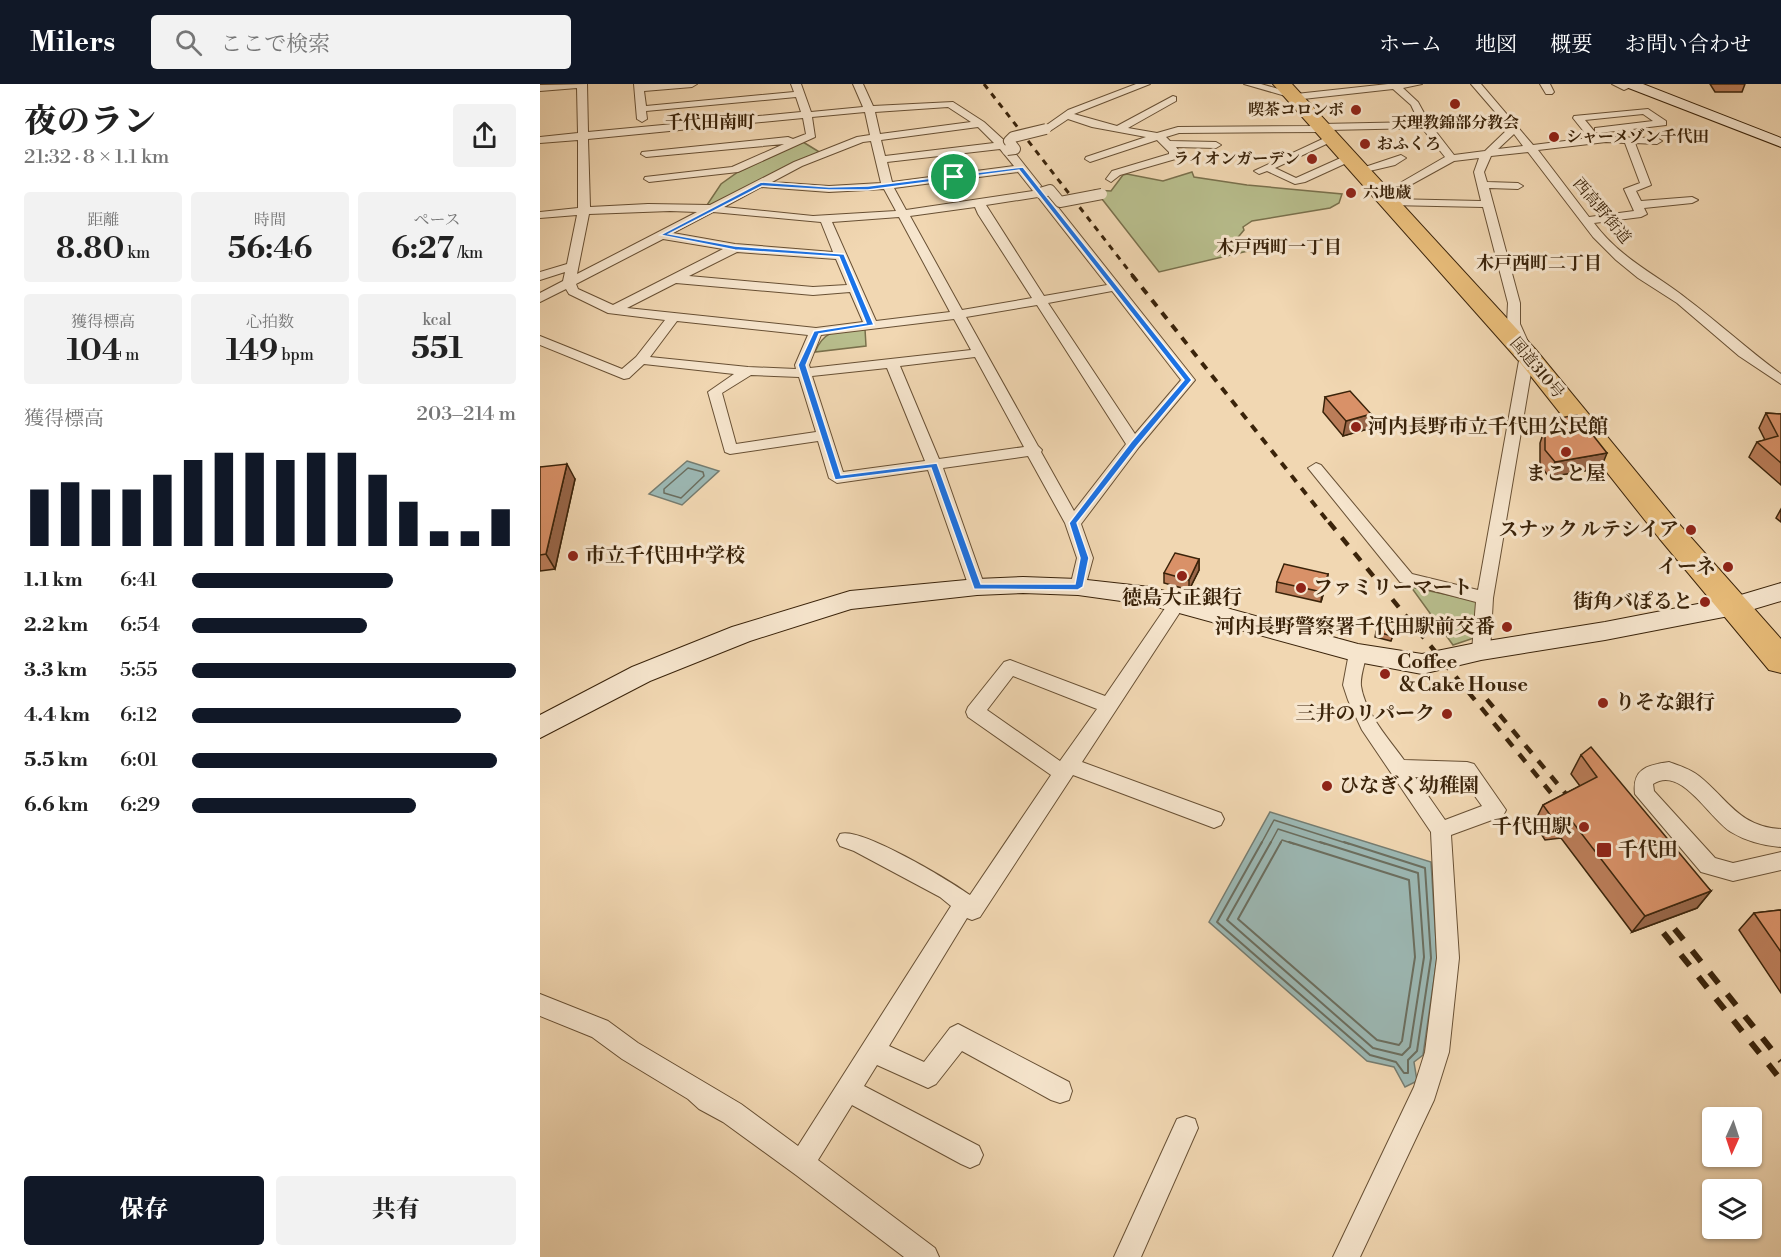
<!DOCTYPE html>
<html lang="ja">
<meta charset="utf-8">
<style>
body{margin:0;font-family:"Libre Bodoni","Noto Serif JP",serif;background:#f2f2f2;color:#222;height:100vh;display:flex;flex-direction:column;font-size:22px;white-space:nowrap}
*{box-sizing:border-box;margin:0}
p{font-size:20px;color:#767676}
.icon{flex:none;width:33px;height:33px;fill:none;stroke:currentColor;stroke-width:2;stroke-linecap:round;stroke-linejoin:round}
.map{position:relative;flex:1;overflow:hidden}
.details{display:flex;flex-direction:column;background:#fff;width:540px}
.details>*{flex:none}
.needle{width:39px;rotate:183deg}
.controls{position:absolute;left:1162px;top:1023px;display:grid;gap:12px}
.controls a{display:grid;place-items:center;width:60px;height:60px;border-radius:6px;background:#fff;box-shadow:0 2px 4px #0004;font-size:30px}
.pin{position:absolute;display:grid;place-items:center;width:51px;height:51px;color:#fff;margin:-26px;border:3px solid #fff;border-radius:50%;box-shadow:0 2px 6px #0007}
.round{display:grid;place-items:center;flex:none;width:63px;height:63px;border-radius:6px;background:#f2f2f2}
.headline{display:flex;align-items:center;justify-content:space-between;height:102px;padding:0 24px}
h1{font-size:33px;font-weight:800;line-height:45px}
.figures{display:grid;grid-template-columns:repeat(3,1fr);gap:9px;height:102px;padding:6px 24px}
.figures div{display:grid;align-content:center;border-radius:6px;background:#f2f2f2;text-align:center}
.figures b{font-size:30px;font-weight:800}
.figures small{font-size:16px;font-weight:400}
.figures p{font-size:16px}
.chart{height:168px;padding:12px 24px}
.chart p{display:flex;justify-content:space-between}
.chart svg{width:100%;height:108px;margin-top:6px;stroke:#111827;stroke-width:6}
.primary-button{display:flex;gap:12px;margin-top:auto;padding:12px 24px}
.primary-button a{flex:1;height:69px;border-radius:6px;background:#111827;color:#fff;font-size:24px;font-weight:800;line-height:69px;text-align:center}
.primary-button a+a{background:#f2f2f2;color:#222}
ul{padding:0 24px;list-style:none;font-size:20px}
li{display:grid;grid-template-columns:96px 72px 1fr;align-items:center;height:45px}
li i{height:15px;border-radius:8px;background:#111827}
header{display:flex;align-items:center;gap:36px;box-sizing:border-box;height:84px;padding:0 30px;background:#111827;color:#fff}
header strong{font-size:28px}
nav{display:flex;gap:33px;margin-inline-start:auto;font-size:21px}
.search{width:420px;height:54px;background:#f2f2f2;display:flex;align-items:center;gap:15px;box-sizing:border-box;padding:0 21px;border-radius:6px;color:#767676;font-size:22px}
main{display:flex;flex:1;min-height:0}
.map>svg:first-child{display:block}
</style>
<header>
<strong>Milers</strong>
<div class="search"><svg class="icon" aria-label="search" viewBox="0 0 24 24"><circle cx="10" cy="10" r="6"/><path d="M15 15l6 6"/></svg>ここで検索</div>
<nav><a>ホーム</a><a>地図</a><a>概要</a><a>お問い合わせ</a></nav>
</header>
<main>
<section class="details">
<div class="headline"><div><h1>夜のラン</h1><p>21:32 · 8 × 1.1 km</p></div><a class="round"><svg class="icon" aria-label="share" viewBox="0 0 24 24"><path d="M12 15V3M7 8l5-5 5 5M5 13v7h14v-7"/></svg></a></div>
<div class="figures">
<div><p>距離</p><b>8.80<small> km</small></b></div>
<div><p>時間</p><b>56:46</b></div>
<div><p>ペース</p><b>6:27<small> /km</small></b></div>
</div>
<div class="figures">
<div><p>獲得標高</p><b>104<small> m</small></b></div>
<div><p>心拍数</p><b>149<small> bpm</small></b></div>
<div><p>kcal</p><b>551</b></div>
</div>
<div class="chart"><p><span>獲得標高</span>203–214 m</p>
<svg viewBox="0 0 160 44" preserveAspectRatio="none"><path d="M5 44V21M15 44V18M25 44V21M35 44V21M45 44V15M55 44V9M65 44V6M75 44V6M85 44V9M95 44V6M105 44V6M115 44V15M125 44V26M135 44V38M145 44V38M155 44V29"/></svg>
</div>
<ul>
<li><b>1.1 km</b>6:41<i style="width:62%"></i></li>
<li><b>2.2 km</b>6:54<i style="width:54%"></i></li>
<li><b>3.3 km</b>5:55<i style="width:100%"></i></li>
<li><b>4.4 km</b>6:12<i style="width:83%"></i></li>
<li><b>5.5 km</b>6:01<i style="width:94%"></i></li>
<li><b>6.6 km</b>6:29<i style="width:69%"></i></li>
</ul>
<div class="primary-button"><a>保存</a><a>共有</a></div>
</section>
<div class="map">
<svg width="1241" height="1173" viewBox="0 0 1241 1173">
<rect width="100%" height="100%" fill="#f1d7b2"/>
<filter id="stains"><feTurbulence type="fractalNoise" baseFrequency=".00333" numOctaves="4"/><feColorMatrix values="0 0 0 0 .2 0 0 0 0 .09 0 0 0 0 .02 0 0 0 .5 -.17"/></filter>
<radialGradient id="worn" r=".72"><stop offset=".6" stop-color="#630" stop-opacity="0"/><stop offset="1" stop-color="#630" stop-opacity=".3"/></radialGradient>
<g fill="#b8be8d" stroke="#79704c" stroke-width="1.5">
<polygon points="263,58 281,69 179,121 167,121 181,100 198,88"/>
<polygon points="652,88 654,93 707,101 802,110 799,119 790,124 712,137 703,143 704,146 694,158 713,164 712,166 619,188 555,106 571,107 583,91 587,90 623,97"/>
<path d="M325 245 326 262 275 268C286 242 301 248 325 245Z"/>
<polygon points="871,503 937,517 934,554 913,561"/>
</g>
<g fill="#9cb8b4" stroke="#757c70" stroke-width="1.5">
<polygon points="147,377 179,387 142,421 109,410"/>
<polygon points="730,728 891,778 897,874 883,971 874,978 877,997 865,1003 854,983 827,977 669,838"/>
</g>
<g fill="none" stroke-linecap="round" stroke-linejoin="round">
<g stroke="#6b6e5f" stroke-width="1.5">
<polygon points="148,384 163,388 164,392 141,414 124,409 124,405"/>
<polyline points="721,760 734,736 809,760"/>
<polyline points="730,760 738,745 785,760"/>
<polyline points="740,760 742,756 754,760"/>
</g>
<g stroke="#6b6e5f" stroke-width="2">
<polyline points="722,758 677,838 830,971 856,978 864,989 868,989 868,976 877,967 891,874 885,784 804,758"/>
<polyline points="731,758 687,836 833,964 862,971 870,963 884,873 878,789 780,758"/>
<polyline points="741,758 698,835 837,956 859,961 862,957 875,873 869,796 749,758"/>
</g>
<g stroke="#685034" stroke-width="2">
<g id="street">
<path d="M47 0 48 48 261 28 256 13 106 27 107 35 102 38 97 35 94 0H157L152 3 104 7 106 22 254 8 251 0H261L271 28 323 23 313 0H323L333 22 413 18 444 38 467 59 655 296 599 363 541 440 553 474 544 507H532L530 503 537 474 525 439 488 372 403 384 445 503 443 507H431L429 503 388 386 297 399 289 394 278 357 190 370 185 368 168 308 194 290 104 280 89 294 84 295 0 261V252L82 285 96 273 125 236 68 229 29 210 26 205 0 218V209L23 197 25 188 0 196V188L27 180 37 131 0 134V128L38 124V56L0 59V53L38 49 37 4 0 7V1ZM408 23 431 38 340 50 335 28ZM325 28 330 51 317 53 254 78 170 121 108 120 50 123 48 55 263 34 266 50 253 55 248 53 102 68 101 70 106 73 244 60 192 83 105 93 104 95 109 98 198 88 275 53 272 33ZM438 43 454 59 345 72 341 56ZM331 57 341 99 289 102 232 98 262 82 323 58ZM460 65 474 82 352 98 347 78ZM478 88 493 107 366 126 354 104ZM221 103 289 108 344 105 356 127 273 132 184 123ZM498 113 567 201 504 212 446 121ZM435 123 438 130 492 214 422 226 370 132ZM130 127 157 128 37 190 49 130ZM173 128 281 138 293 168 195 160 133 149ZM359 133 410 228 336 237 292 138ZM123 155 183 165 73 221 38 205 36 200ZM197 168 296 175 307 201 273 203 149 192ZM136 199 273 211 310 208 323 238 276 244 87 224ZM572 207 641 296 595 350 508 219ZM497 221 586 360 534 427 501 368 502 366 498 362 426 233ZM414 235 431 266 270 284 269 281 281 251ZM137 237 268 251 255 281 256 285 208 283 110 273ZM435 273 484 363 399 375 360 282ZM347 284 385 377 303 388 272 292ZM211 291 259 293 276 348 196 360 182 309Z"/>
<path d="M596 0H610L534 30 577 42 633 12 636 13V17L588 44 617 49 638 43 777 42 781 40 879 38 871 21 853 5 754 16 749 13 704 0H721L756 10 848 0H882L863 4 878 18 890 40 914 71 945 67 969 44 931 0H941L993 61 1049 54 1033 34 1034 32 1108 25 1126 37V41L1059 49 1055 48V44L1113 37 1103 30 1045 36 1059 53 1117 54 1122 57 1117 60 1095 59 1111 101 1096 107 1101 117 1152 113 1158 116 1152 119 1104 124 1107 130 1101 133 1054 139C1081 175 1114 189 1147 215 1179 239 1208 266 1241 290V300L1199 272 1137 219 1098 194 1076 176 1053 153 988 68 951 72 944 88 947 98 978 99 983 102 978 105 949 104 980 219V240L994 271 953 514 950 567 947 572 941 574 935 572 932 567 936 518 860 498 768 384 776 379 781 381 872 490 938 506 980 271 967 240 968 219 943 123 850 121 844 118 850 115 941 117 934 88 939 74 914 77 845 115 839 112 841 110 905 73 882 44 788 46 784 48 639 49 626 53 630 57 676 58 681 61 676 64 636 63 639 67V74L580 91 571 98 566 95 572 87 629 70V68L617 56 550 78 545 75 546 73 606 53 552 43 528 35 510 47 501 45 528 26ZM974 50 983 62 958 65ZM1066 58 1085 59 1100 99 1084 105 1094 127 1049 133 998 66Z"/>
<polygon points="1000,0 1010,0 1014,8 1012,10 1006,10"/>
<polygon points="1072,0 1097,0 1084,6"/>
<polygon points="791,51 796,54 795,56 735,84 756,94 805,72 813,72 813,76 765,98 755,100 727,87 719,90 714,87"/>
<polygon points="861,71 866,74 855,81 821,89 816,86"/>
<path d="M638 512 644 514 647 518 644 522 542 678 681 729 684 735 681 741 674 744 533 691 440 833 432 836 427 834 349 962 384 978 410 944 418 940 529 998 532 1007 529 1016 520 1019 511 1016 422 967 396 1000 388 1004 337 981 324 1002 439 1062 443 1071 439 1080 430 1084 421 1080 312 1021 278 1076 395 1164 399 1173H364L256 1091 183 1038 159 1025 148 1015 82 975 52 953 0 932V910L68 937 98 959 201 1020 258 1062 411 822 400 813 314 767 300 762 297 756 300 750C320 742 410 797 430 811L511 691 428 633 426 628 428 623 464 578 470 576 565 612 632 514ZM473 592 557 625 520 677 447 626Z"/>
<path d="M818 562 824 564 827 569C825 579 820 592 821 602 825 629 849 655 864 676L927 678 934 680 966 726 963 732 911 751 919 874 909 968 894 1016 820 1173H793L874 1003 885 968 897 874 891 748 822 646 808 616 803 601 809 569 812 564ZM875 693 922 694 942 722 905 736Z"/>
<path d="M1129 678C1140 682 1150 685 1159 692 1188 715 1199 743 1241 745V763C1224 762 1206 757 1191 748 1168 733 1141 681 1113 700L1114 707 1175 774 1193 779 1241 768V786L1193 797 1161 788 1095 710C1092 685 1107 681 1129 678Z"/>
<polygon points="646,1032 655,1035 658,1044 601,1173 574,1173 637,1035"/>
</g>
</g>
<g stroke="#3a230a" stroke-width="2">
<g id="secondary">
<polygon points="1084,0 1103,0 1241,54 1241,63 1086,3"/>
<polygon points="483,493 538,495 610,503 818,560 882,570 941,558 1065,538 1194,513 1241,499 1241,517 1194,531 1065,556 941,576 882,590 818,578 610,521 538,511 483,509 437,511 311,525 210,557 110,597 0,654 0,631 92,583 192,543 310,507 437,495"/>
</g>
</g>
<g stroke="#3a230a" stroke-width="2">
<polygon id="highway" points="733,0 752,0 996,266 1139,440 1241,555 1241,589 1229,586 1119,454 978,276"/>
</g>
<use href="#street" fill="#f6e5cd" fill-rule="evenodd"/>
<use href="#secondary" fill="#f6e5cd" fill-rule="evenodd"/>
<use href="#highway" fill="#e8bc79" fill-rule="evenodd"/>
<polyline stroke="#3a230a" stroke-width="3" stroke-dasharray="6 6" stroke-linecap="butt" points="444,0 593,192"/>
<polyline stroke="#3a230a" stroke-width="4" stroke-dasharray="8 8" stroke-linecap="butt" points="592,191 790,440"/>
<g stroke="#3a230a" stroke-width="4.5" stroke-dasharray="10 10" stroke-linecap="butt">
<polyline points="789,438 1025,726"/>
<polyline points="934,600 1036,722"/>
</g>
<g stroke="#3a230a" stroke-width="6" stroke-dasharray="14 14" stroke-linecap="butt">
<polyline points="1117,823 1241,977"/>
<polyline points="1106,827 1241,996"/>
</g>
<g stroke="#685034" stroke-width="12" stroke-linecap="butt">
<g id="street-bridge">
<polyline points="467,66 475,65 469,57 473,53 506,45"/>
<polyline points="500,109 510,106 520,118 562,110"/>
</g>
</g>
<use href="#street-bridge" stroke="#f6e5cd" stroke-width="10"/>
</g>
<g fill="#bb7d59" stroke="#3a230a" stroke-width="1.5">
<polygon points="1170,0 1205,0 1202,8 1175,8"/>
<polygon points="785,313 831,330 828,345 803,352 783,328"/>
<polygon points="1226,329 1241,330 1241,401 1209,373 1217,358 1225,356 1219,344"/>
<polygon points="1014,335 1061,384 1009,393 1000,381 1000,359 1005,344 1011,343"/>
<polygon points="0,383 35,395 15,485 0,487"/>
<polygon points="1241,425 1241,438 1236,434"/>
<polygon points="659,475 659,486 649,506 624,499 624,489"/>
<polygon points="788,490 786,500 781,518 736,508 737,498"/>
<polygon points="858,537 851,557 835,553 836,548"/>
<polygon points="1041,671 1171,807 1157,824 1092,848 1021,754 1005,756 994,739 1003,721 1040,702 1031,690"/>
<polygon points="1241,826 1241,909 1199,846 1214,829"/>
</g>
<g fill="#986649" stroke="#3a230a" stroke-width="1.5">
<polygon points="831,330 828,345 803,352 806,337"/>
<polygon points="1067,369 1061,384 1009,393 1015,378"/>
<polygon points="27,380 35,395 15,485 6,470"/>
<polygon points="659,475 659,486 649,506 649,496"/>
<polygon points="788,490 786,500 781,518 782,508"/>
<polygon points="1171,807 1157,824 1092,848 1105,832"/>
</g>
<g fill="#d99168" stroke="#3a230a" stroke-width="1.5">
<polygon points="810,307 831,330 806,337 785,313"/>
<polygon points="1226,329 1241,330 1241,379 1217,358 1238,352"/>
<polygon points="1037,331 1067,369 1015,378 1005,366 1005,344 1019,341 1014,335"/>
<polygon points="27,380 6,470 0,471 0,383"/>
<polygon points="635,469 659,475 649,496 624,489"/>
<polygon points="744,480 788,490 782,508 737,498"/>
<polygon points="841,532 858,537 853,552 836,548"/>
<polygon points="1051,663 1171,807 1105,832 1031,736 1015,738 1003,721 1057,693 1041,671"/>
<polygon points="1241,826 1241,868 1214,829"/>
</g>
<path fill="#1a73e8" stroke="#fff" stroke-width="1.5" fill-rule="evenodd" d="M483 83 652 296 597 362 537 439 549 474 543 503 538 506 434 505 391 384 295 396 258 281 274 247 326 239 299 173 195 166 120 151 221 98 289 103 328 102ZM479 86 644 296 591 358 529 439 540 474 535 500H441L397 379 301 391 266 281 279 250 334 241 304 170 195 162 129 150 222 102 289 106H328Z"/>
<g fill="#8f2418" stroke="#f6e5cd" stroke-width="2">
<circle cx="915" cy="20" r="6"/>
<circle cx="816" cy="26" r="6"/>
<circle cx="1014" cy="53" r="6"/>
<circle cx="825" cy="60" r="6"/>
<circle cx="772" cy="75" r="6"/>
<circle cx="811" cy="109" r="6"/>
<circle cx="816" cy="343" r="6"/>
<circle cx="1026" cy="368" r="6"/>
<circle cx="1151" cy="446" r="6"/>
<circle cx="33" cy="472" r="6"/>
<circle cx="1188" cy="483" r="6"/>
<circle cx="642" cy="492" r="6"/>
<circle cx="761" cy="504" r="6"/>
<circle cx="1165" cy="518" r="6"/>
<circle cx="967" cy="543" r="6"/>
<circle cx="845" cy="590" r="6"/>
<circle cx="1063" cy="619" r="6"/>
<circle cx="907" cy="630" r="6"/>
<circle cx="787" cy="702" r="6"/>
<circle cx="1044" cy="743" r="6"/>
<rect x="1056" y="758" width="16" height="16" rx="3"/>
</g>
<g text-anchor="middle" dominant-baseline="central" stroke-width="6" stroke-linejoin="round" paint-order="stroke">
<g font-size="16" font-weight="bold" fill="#3a230a" stroke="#f6e5cd" text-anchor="start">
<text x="804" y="26" text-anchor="end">喫茶コロンボ</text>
<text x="915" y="39" text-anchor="middle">天理教錦部分教会</text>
<text x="1026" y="53">シャーメゾン千代田</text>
<text x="837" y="60">おふくろ</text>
<text x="760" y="75" text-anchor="end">ライオンガーデン</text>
<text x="823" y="109">六地蔵</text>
</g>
<g font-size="16" fill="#3a230a" stroke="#f6e5cd">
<text transform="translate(1062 127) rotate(50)">西高野街道</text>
<text transform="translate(997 284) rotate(50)">国道310号</text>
</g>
<g font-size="18" font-weight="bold" fill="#3a230a" stroke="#f6e5cd">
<text x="170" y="38">千代田南町</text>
<text x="739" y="163">木戸西町一丁目</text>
<text x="999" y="179">木戸西町二丁目</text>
</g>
<g font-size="20" font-weight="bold" fill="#3a230a" stroke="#f6e5cd" text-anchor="start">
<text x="828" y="343">河内長野市立千代田公民館</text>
<text x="1026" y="390" text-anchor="middle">まこと屋</text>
<text x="1139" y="446" text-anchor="end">スナック ルテシイア</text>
<text x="45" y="472">市立千代田中学校</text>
<text x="1176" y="483" text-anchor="end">イーネ</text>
<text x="773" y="504">ファミリーマート</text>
<text x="642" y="514" text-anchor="middle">徳島大正銀行</text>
<text x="1153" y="518" text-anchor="end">街角バぽると</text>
<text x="955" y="543" text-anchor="end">河内長野警察署千代田駅前交番</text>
<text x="857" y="578">Coffee<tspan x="857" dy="23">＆Cake House</tspan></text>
<text x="1075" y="619">りそな銀行</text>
<text x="895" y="630" text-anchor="end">三井のリパーク</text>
<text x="799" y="702">ひなぎく幼稚園</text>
<text x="1032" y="743" text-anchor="end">千代田駅</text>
<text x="1078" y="766">千代田</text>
</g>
</g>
<rect width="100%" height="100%" filter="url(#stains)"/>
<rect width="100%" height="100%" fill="url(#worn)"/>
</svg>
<div class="controls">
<a><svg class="needle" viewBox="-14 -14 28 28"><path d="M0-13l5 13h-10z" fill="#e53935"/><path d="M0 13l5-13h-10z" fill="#767676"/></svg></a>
<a><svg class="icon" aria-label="layers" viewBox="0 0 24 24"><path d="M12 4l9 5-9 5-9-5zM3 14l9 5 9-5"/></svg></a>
</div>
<div class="pin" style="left:414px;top:93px;background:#1e9e55"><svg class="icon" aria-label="arrive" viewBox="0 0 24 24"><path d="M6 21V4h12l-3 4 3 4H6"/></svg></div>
</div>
</main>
